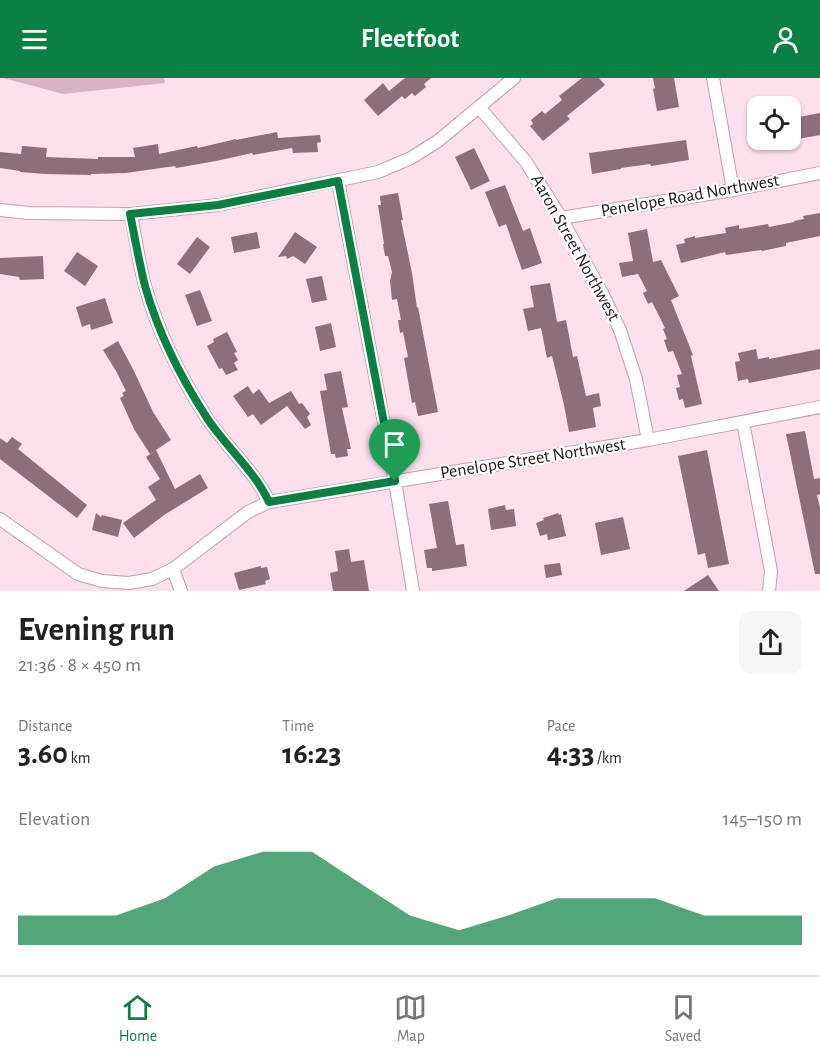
<!DOCTYPE html>
<meta charset="utf-8">
<style>
body{margin:0;font-family:"Alegreya Sans",sans-serif;background:#f6f6f6;color:#222;height:100vh;display:flex;flex-direction:column;font-size:22px;white-space:nowrap}
*{box-sizing:border-box;margin:0}
p{font-size:20px;color:#767676}
.icon{flex:none;width:33px;height:33px;fill:none;stroke:currentColor;stroke-width:2;stroke-linecap:round;stroke-linejoin:round}
.map{position:relative;height:513px;overflow:hidden}
.panel{display:flex;flex-direction:column;background:#fff;flex:1}
.panel>*{flex:none}
.controls{position:absolute;left:747px;top:18px;display:grid;gap:12px}
.controls a{display:grid;place-items:center;width:54px;height:54px;border-radius:12px;background:#fff;box-shadow:0 2px 4px #0004;font-size:30px}
.pin{position:absolute;display:grid;place-items:center;width:51px;height:51px;color:#fff;margin:-62px -26px;border-radius:50% 50% 50% 0;rotate:-45deg;box-shadow:0 0 6px #0007}
.pin .icon{rotate:45deg}
.round{display:grid;place-items:center;flex:none;width:63px;height:63px;border-radius:12px;background:#f6f6f6}
.head{display:flex;align-items:center;justify-content:space-between;height:102px;padding:0 18px}
h1{font-size:33px;font-weight:700;line-height:45px}
.stats{display:grid;grid-template-columns:repeat(3,1fr);gap:9px;height:102px;padding:6px 18px}
.stats div{display:grid;align-content:center}
.stats b{font-size:30px;font-weight:700}
.stats small{font-size:16px;font-weight:400}
.stats p{font-size:16px}
.chart{height:168px;padding:12px 18px}
.chart p{display:flex;justify-content:space-between}
.chart svg{width:100%;height:108px;margin-top:6px;fill:#0b8043;opacity:.7}
header{display:flex;justify-content:space-between;align-items:center;height:78px;padding:0 18px;background:#0b8043;color:#fff;font-size:27px;font-weight:700}
.tab-bar{display:flex;justify-content:space-around;align-items:center;height:84px;border-top:2px solid #e0e0e0;background:#fff;font-size:16px;color:#767676}
.tab-bar a{display:grid;justify-items:center;gap:3px}
.tab-bar .on{color:#0b8043}
.map>svg:first-child{display:block}
</style>
<header><svg class="icon" aria-label="menu" viewBox="0 0 24 24"><path d="M4 6h16M4 12h16M4 18h16"/></svg>Fleetfoot<svg class="icon" aria-label="person" viewBox="0 0 24 24"><circle cx="12" cy="8" r="4"/><path d="M4 21q1-7 8-7t8 7"/></svg></header>
<div class="map">
<svg width="820" height="513" viewBox="0 0 820 513">
<rect width="100%" height="100%" fill="#fddfed"/>
<polygon fill="#d8b3c5" points="3,0 164,0 165,5 63,16"/>
<g fill="#8e6d7d">
<polygon points="405,0 431,0 424,6 426,9 415,18 412,15 405,21 402,18 378,38 364,22 383,5 389,13"/>
<polygon points="582,0 599,0 605,7 567,38 570,41 543,63 530,48 533,46 531,42 542,33 545,36 562,22 559,18"/>
<polygon points="653,0 674,0 679,29 657,33 653,11 655,10"/>
<polygon points="820,35 820,57 798,61 794,40"/>
<polygon points="277,54 278,60 320,57 321,64 317,65 318,74 293,75 292,70 253,77 252,75 216,83 176,90 175,88 126,95 91,96 91,97 45,96 20,94 20,93 0,90 0,74 21,76 22,68 47,70 46,79 98,81 98,79 135,79 133,70 158,66 159,76 197,68 198,70 236,61 236,62"/>
<polygon points="686,62 689,82 651,88 650,86 621,90 621,91 592,96 589,75"/>
<polygon points="474,70 490,103 471,112 455,79"/>
<polygon points="505,107 523,153 530,150 542,185 522,192 506,146 499,149 485,114"/>
<polygon points="398,115 403,142 401,142 412,195 417,230 418,229 438,334 418,338 415,324 412,325 404,280 408,279 403,254 400,255 398,242 401,242 397,221 392,222 390,203 392,194 388,178 385,178 383,166 384,166 378,127 381,127 380,118"/>
<polygon points="820,135 820,158 786,165 786,168 762,173 761,172 726,177 725,174 681,185 676,167 685,165 684,161 695,158 695,160 726,155 725,150 739,147 739,151 768,146 769,149 794,144 794,143 804,141 803,138"/>
<polygon points="647,151 653,184 661,182 679,218 671,222 693,277 691,278 702,326 685,330 683,321 679,322 676,310 680,309 677,297 682,296 673,273 668,274 664,262 667,261 663,251 665,250 652,224 648,226 643,215 647,213 638,196 622,199 619,185 633,183 628,155"/>
<polygon points="257,154 260,170 234,175 231,159"/>
<polygon points="295,154 317,169 305,186 293,178 287,181 286,178 278,179"/>
<polygon points="197,159 210,169 190,196 177,186"/>
<polygon points="77,174 98,188 85,208 64,193"/>
<polygon points="43,178 44,201 20,202 19,199 0,196 0,180"/>
<polygon points="322,198 327,222 312,225 306,201"/>
<polygon points="550,205 557,244 566,242 573,279 577,278 586,318 599,315 601,328 593,330 596,349 569,354 564,327 552,278 547,280 541,250 528,253 523,231 534,229 530,208"/>
<polygon points="200,212 212,243 197,248 185,217"/>
<polygon points="105,220 113,245 91,252 90,246 82,249 76,229"/>
<polygon points="331,245 336,269 320,273 315,249"/>
<polygon points="227,254 237,274 234,275 238,282 234,285 238,292 226,297 222,290 219,291 207,268 214,264 213,261"/>
<polygon points="118,263 134,293 153,334 171,362 150,376 134,351 120,320 124,318 122,315 126,313 116,293 103,272"/>
<polygon points="756,271 758,281 769,279 769,281 820,271 820,291 749,305 748,301 738,303 735,284 740,283 738,275"/>
<polygon points="341,293 348,329 342,330 351,371 347,371 348,378 336,380 335,376 331,376 320,313 327,312 324,296"/>
<polygon points="248,308 253,316 259,311 269,325 291,313 299,326 302,325 310,336 307,339 311,347 305,351 287,328 261,347 253,336 248,339 233,318"/>
<polygon points="805,353 814,401 820,400 820,416 817,417 820,430 820,496 815,496 786,356"/>
<polygon points="12,359 22,366 18,371 87,427 77,440 0,381 0,360 7,365"/>
<polygon points="156,372 175,411 200,396 208,410 164,437 134,460 123,445 156,422 148,409 160,401 146,379"/>
<polygon points="707,372 729,486 708,490 705,475 698,477 678,378"/>
<polygon points="448,423 456,467 464,466 467,488 432,493 432,490 427,490 424,472 437,470 429,426"/>
<polygon points="505,427 506,432 514,431 516,448 491,452 488,431"/>
<polygon points="96,435 101,439 102,437 122,442 118,459 92,452"/>
<polygon points="558,435 559,437 561,436 566,458 548,462 547,456 540,458 536,445 544,442 543,440"/>
<polygon points="623,439 630,471 601,477 595,445"/>
<polygon points="349,471 351,484 364,482 369,513 333,513 330,495 338,493 335,473"/>
<polygon points="560,485 562,497 546,500 544,487"/>
<polygon points="261,488 261,490 267,489 270,501 265,503 266,506 239,512 234,495"/>
<polygon points="708,497 719,513 684,513"/>
</g>
<g fill="none" stroke-linecap="round" stroke-linejoin="round">
<g stroke="#c19faf" stroke-width="14">
<g id="minor">
<polyline points="713,0 733,112"/>
<polyline points="479,29 526,84 561,140 602,215 620,252 636,301 648,362"/>
<polyline points="338,103 395,403 413,513"/>
<polyline points="0,132 29,135 131,136 218,127 378,94 411,80 438,63 514,0"/>
<path d="M131 136C135 160 139 184 145 208 158 254 181 300 207 340 226 369 254 392 269 424"/>
<polyline points="561,140 733,112 820,95"/>
<polyline points="743,344 771,493 769,513"/>
<polyline points="0,441 78,496 102,503 129,505 152,501 173,491 248,434 269,424 648,362 820,329"/>
<polyline points="173,491 181,513"/>
</g>
</g>
<use href="#minor" stroke="#fff" stroke-width="12"/>
</g>
<g fill="none" stroke-linecap="round" stroke-linejoin="round">
<g stroke="#fff" stroke-width="12">
<path id="route" d="M338 103 395 403 269 424C254 392 226 369 207 340 181 300 158 254 145 208 139 184 135 160 130 136L218 127Z"/>
</g>
<use href="#route" stroke="#0b8043" stroke-width="8"/>
</g>
<g text-anchor="middle" dominant-baseline="central" stroke-width="4.5" stroke-linejoin="round" paint-order="stroke">
<g font-size="18" fill="#1f1319" stroke="#fff">
<text transform="translate(690 118) rotate(-10)">Penelope Road Northwest</text>
<text transform="translate(575 170) rotate(61)">Aaron Street Northwest</text>
<text transform="translate(533 381) rotate(-9)">Penelope Street Northwest</text>
</g>
</g>
</svg>
<div class="controls">
<a><svg class="icon" aria-label="locate" viewBox="0 0 24 24"><circle cx="12" cy="12" r="6"/><path d="M12 2v4M12 18v4M2 12h4M18 12h4"/></svg></a>
</div>
<div class="pin" style="left:395px;top:403px;background:#1e9e55"><svg class="icon" aria-label="arrive" viewBox="0 0 24 24"><path d="M6 21V4h12l-3 4 3 4H6"/></svg></div>
</div>
<section class="panel">
<div class="head"><div><h1>Evening run</h1><p>21:36 · 8 × 450 m</p></div><a class="round"><svg class="icon" aria-label="share" viewBox="0 0 24 24"><path d="M12 15V3M7 8l5-5 5 5M5 13v7h14v-7"/></svg></a></div>
<div class="stats">
<div><p>Distance</p><b>3.60<small> km</small></b></div>
<div><p>Time</p><b>16:23</b></div>
<div><p>Pace</p><b>4:33<small> /km</small></b></div>
</div>
<div class="chart"><p><span>Elevation</span>145–150 m</p>
<svg viewBox="0 0 160 44" preserveAspectRatio="none"><path d="M0 44V32L10 32L20 32L30 25L40 12L50 6L60 6L70 19L80 32L90 38L100 32L110 25L120 25L130 25L140 32L150 32L160 32V44z"/></svg>
</div>
</section>
<nav class="tab-bar">
<a class="on"><svg class="icon" aria-label="home" viewBox="0 0 24 24"><path d="M3 11l9-7 9 7M6 9v11h12V9"/></svg>Home</a>
<a><svg class="icon" aria-label="map" viewBox="0 0 24 24"><path d="M3 6l6-2 6 2 6-2v14l-6 2-6-2-6 2zM9 4v14M15 6v14"/></svg>Map</a>
<a><svg class="icon" aria-label="saved" viewBox="0 0 24 24"><path d="M7 4h10v16l-5-4-5 4z"/></svg>Saved</a>
</nav>
